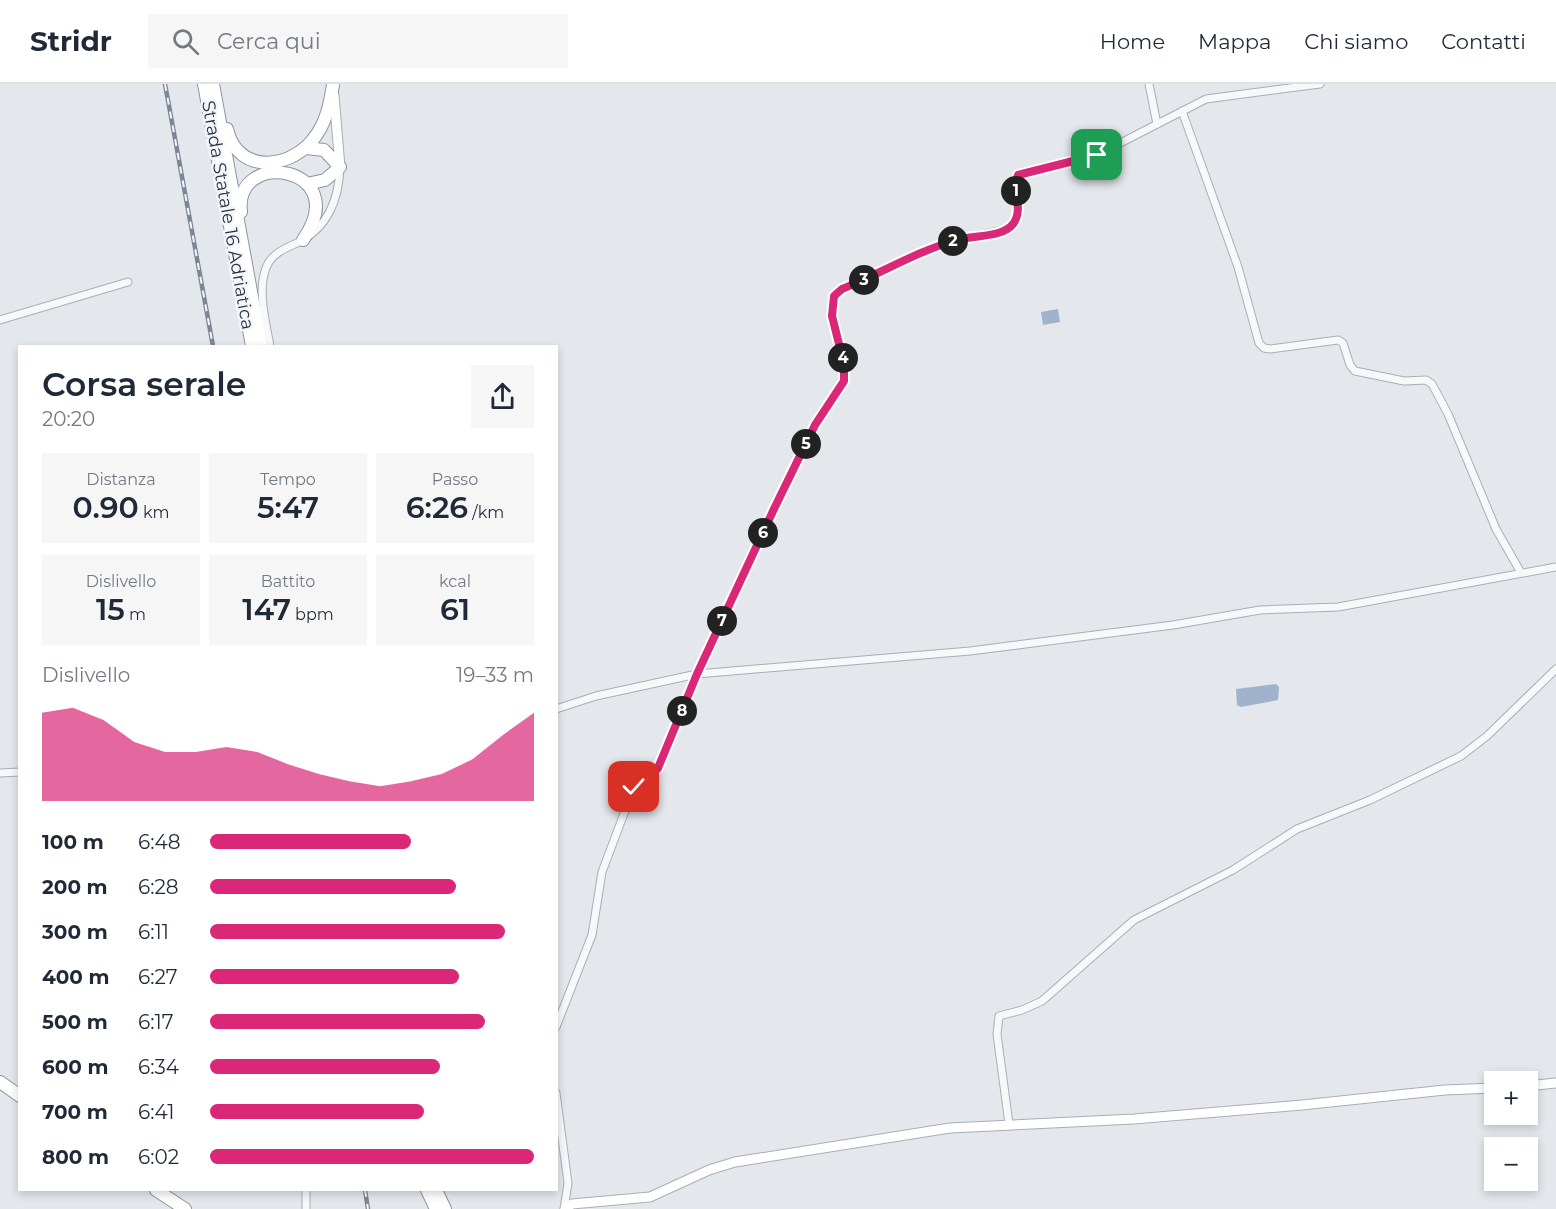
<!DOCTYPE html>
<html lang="it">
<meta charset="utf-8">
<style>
body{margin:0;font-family:Montserrat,sans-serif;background:#f6f6f7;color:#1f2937;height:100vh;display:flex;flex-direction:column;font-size:22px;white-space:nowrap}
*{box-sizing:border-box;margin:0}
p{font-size:20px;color:#747a83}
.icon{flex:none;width:33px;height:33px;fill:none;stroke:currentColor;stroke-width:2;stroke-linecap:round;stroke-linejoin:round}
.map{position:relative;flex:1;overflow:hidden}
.sheet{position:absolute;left:18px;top:261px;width:540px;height:846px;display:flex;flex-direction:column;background:#fff;border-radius:0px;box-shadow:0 3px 9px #0003}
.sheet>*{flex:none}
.fabs{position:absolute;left:1484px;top:987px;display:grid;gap:12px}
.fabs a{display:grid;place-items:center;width:54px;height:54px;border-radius:0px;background:#fff;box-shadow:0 3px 9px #0003;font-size:30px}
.pin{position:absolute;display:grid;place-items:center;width:51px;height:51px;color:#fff;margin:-26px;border-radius:12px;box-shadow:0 3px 9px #0006}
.km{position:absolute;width:30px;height:30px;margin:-15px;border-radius:50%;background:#222;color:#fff;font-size:16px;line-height:30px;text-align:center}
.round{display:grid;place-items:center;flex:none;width:63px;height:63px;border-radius:0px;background:#f6f6f7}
.head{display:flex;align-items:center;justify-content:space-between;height:102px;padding:0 24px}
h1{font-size:33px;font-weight:600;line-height:45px}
.metrics{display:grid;grid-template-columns:repeat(3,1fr);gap:9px;height:102px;padding:6px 24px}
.metrics div{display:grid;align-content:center;border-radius:0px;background:#f6f6f7;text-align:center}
.metrics b{font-size:30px;font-weight:600}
.metrics small{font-size:16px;font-weight:400}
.metrics p{font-size:16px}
.chart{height:168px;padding:12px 24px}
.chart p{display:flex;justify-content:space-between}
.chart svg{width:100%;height:108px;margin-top:6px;fill:#db2777;opacity:.7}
ul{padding:0 24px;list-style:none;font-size:20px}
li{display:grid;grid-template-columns:96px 72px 1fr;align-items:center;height:45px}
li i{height:15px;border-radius:8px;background:#db2777}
header{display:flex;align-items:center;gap:36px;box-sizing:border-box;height:84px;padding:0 30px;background:#fff;border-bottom:2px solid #e0e1e3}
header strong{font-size:28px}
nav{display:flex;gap:33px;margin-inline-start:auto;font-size:21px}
.search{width:420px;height:54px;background:#f6f6f7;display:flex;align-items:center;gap:15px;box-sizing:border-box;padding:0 21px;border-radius:0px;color:#747a83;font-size:22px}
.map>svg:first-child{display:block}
</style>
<header>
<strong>Stridr</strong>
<div class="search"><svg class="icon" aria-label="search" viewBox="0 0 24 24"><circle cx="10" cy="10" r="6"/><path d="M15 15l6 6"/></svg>Cerca qui</div>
<nav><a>Home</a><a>Mappa</a><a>Chi siamo</a><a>Contatti</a></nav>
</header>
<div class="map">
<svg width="1556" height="1125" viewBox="0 0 1556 1125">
<rect width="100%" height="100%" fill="#e4e7ec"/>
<g fill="#9fb4cc">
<polygon points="1058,225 1060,238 1043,241 1041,228"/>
<polygon points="1276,600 1279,603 1278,616 1241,623 1237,621 1236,605"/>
</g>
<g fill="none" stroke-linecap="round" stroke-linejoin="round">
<g stroke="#a9aeb7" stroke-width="9">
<g id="street">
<polyline points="1149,0 1157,40"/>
<polyline points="1182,27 1238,183 1259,259 1264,264 1270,265 1338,256 1343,259 1350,281 1355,287 1404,297 1426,296 1432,300 1448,330 1496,445 1520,487"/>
<polyline points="0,236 128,198"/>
<path d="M270 262C266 239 257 207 266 184 272 168 287 164 301 157 330 141 339 113 340 83"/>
<polyline points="556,625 596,612 697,590 970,567 1173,541 1260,526 1338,523 1556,483"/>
<polyline points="0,689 20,688"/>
<path d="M556 943 592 851 602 788 634 703 636 699 651 692 658 685 697 590 773 427 815 341 844 297V280L832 233 834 212 842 205 945 159 1008 145C1025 130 1011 109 1018 91L1097 71 1206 15 1320 0"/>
<polyline points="556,1009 568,1099 564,1125"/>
<polyline points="1009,1040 997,950 999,932 1022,926 1042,917 1134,836 1233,786 1297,745 1370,716 1461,672 1487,652 1556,585"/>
<polyline points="306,1106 306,1125"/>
</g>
</g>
<g stroke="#a9aeb7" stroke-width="11">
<g id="secondary">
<polyline points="334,11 340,83"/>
<polyline points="1527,1002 1556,999"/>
<polyline points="565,1125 572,1120 650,1113 709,1086 735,1078 950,1044 1134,1035 1302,1021 1445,1006 1494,1004"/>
</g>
</g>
<g stroke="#8b94a3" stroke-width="14">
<g id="highway">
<polyline points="204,0 252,262"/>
<polyline points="213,0 261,262"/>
<path d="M227 45C238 93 295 85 317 50 327 35 330 19 333 1"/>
<polyline points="306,64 324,66 340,83 325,96 307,100"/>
<path d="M241 128C233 63 355 82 303 156"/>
<polyline points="0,998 20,1012"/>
<polyline points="156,1106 185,1125"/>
<polyline points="427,1106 436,1125"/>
<polyline points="436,1106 445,1125"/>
</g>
</g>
<use href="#street" stroke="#f7f8fa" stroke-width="7"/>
<use href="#secondary" stroke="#fff" stroke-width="9"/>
<use href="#highway" stroke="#fff" stroke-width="12"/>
<g stroke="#7d8696" stroke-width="4.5">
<g id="rail">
<polyline points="165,0 213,262"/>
<polyline points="365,1106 368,1125"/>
</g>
</g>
<use href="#rail" stroke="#f4f6f9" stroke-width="2" stroke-dasharray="7" stroke-linecap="butt"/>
</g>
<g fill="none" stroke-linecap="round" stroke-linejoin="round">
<g stroke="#fff" stroke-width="12">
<path id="route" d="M634 703 658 684 697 590 773 427 815 341 844 297V280L832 232 834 212 842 205C880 190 917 167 957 156 973 151 1002 154 1013 140 1024 126 1012 106 1018 91L1097 71"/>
</g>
<use href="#route" stroke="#db2777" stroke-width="8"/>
</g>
<g text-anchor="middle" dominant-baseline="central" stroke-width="5" stroke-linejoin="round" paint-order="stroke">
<g font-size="18" fill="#2b3445" stroke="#f4f6f9">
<text transform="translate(228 131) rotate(80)">Strada Statale 16 Adriatica</text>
</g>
</g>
</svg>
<div class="fabs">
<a>+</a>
<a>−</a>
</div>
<div class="pin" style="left:1097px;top:71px;background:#1e9e55"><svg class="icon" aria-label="arrive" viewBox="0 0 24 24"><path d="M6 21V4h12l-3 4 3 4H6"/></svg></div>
<div class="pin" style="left:634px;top:703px;background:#d93025"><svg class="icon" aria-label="check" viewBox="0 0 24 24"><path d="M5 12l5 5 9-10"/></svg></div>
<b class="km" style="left:1016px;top:107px">1</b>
<b class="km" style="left:953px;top:157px">2</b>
<b class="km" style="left:864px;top:196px">3</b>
<b class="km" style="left:843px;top:274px">4</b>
<b class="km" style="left:806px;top:360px">5</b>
<b class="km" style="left:763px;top:449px">6</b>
<b class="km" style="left:722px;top:537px">7</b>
<b class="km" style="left:682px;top:627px">8</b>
<section class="sheet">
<div class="head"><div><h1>Corsa serale</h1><p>20:20</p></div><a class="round"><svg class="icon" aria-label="share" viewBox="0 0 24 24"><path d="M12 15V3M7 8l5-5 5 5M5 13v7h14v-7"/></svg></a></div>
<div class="metrics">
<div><p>Distanza</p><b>0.90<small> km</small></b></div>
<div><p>Tempo</p><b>5:47</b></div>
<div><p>Passo</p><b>6:26<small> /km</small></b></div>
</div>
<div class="metrics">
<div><p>Dislivello</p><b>15<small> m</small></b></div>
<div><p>Battito</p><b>147<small> bpm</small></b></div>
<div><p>kcal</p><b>61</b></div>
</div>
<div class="chart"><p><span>Dislivello</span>19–33 m</p>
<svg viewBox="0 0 160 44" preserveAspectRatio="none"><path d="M0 44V8L10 6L20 11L30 20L40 24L50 24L60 22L70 24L80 29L90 33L100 36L110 38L120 36L130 33L140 27L150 17L160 8V44z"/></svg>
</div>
<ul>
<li><b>100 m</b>6:48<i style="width:62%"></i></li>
<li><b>200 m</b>6:28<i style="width:76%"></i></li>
<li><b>300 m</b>6:11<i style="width:91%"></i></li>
<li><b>400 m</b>6:27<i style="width:77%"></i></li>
<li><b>500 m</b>6:17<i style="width:85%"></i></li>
<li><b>600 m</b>6:34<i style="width:71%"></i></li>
<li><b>700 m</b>6:41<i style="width:66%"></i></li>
<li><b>800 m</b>6:02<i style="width:100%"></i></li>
</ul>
</section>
</div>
